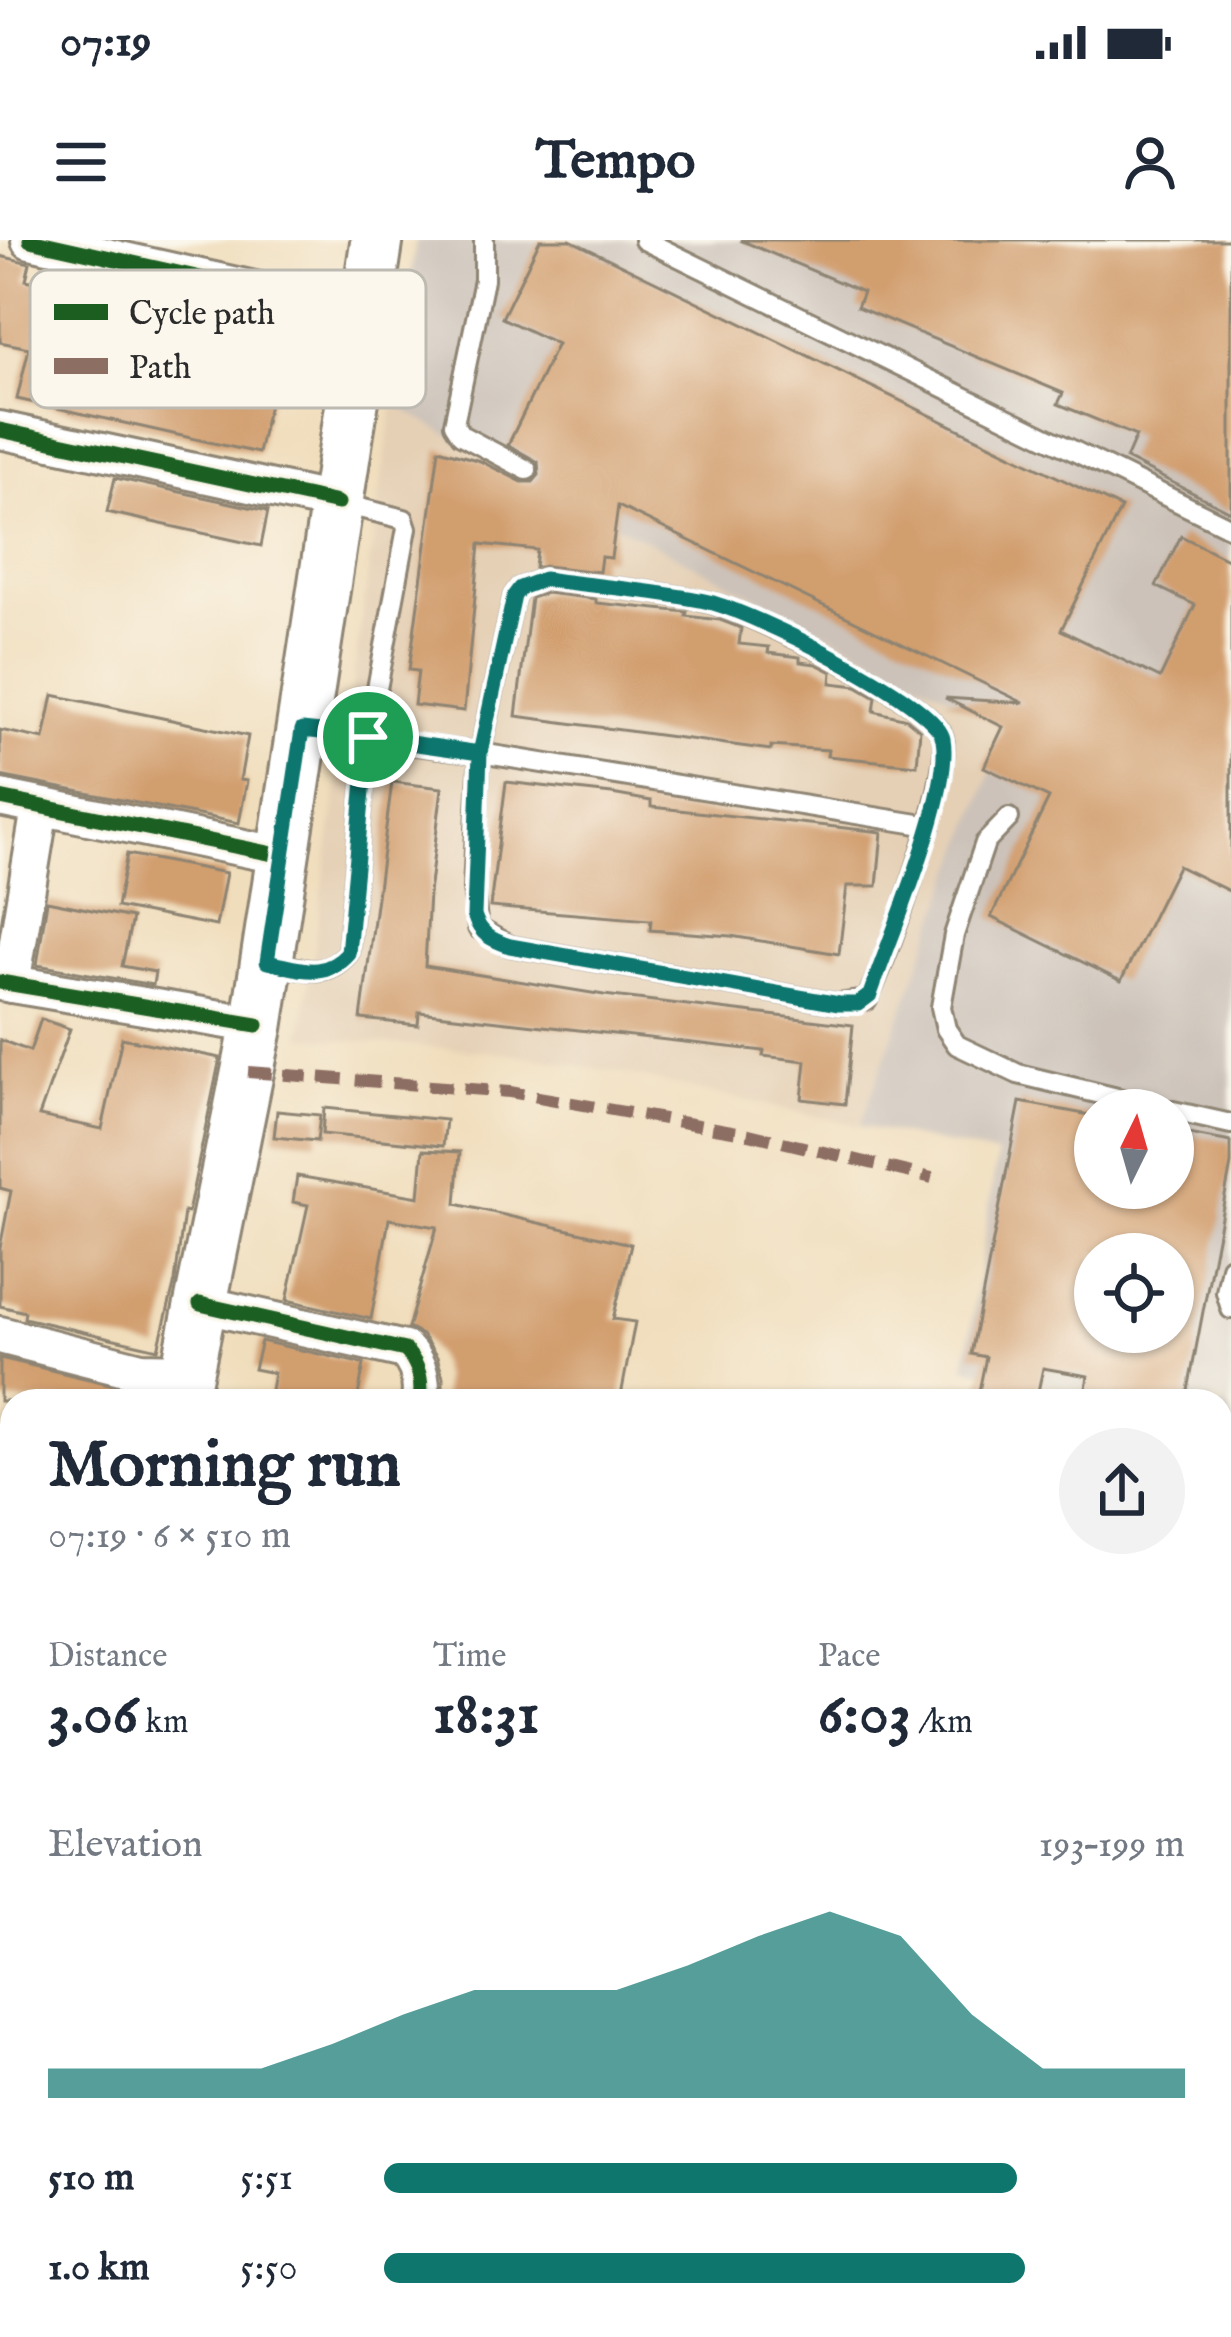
<!DOCTYPE html>
<meta charset="utf-8">
<style>
body{margin:0;font-family:"IM FELL English",serif;background:#f2f2f3;color:#1f2937;height:100vh;display:flex;flex-direction:column;font-size:45px;white-space:nowrap}
*{box-sizing:border-box;margin:0}
p{font-size:39px;color:#747a83}
.icon{flex:none;width:66px;height:66px;fill:none;stroke:currentColor;stroke-width:2;stroke-linecap:round;stroke-linejoin:round}
.map{position:relative;flex:1;overflow:hidden}
.side{position:absolute;left:0px;top:1149px;width:1233px;height:948px;display:flex;flex-direction:column;background:#fff;border-radius:36px 36px 0 0;box-shadow:0 3px 9px #0004}
.side>*{flex:none}
.needle{width:78px;rotate:5deg}
.tools{position:absolute;left:1074px;top:849px;display:grid;gap:24px}
.tools a{display:grid;place-items:center;width:120px;height:120px;border-radius:50%;background:#fff;box-shadow:0 3px 9px #0004;font-size:60px}
.pin{position:absolute;display:grid;place-items:center;width:102px;height:102px;color:#fff;margin:-51px;border:6px solid #fff;border-radius:50%;box-shadow:0 3px 12px #0007}
.round{display:grid;place-items:center;flex:none;width:126px;height:126px;border-radius:63px;background:#f2f2f3}
.head{display:flex;align-items:center;justify-content:space-between;height:204px;padding:0 48px}
h1{font-size:66px;font-weight:700;line-height:90px}
.metrics{display:grid;grid-template-columns:repeat(3,1fr);gap:18px;height:204px;padding:12px 48px}
.metrics div{display:grid;align-content:center}
.metrics b{font-size:60px;font-weight:700}
.metrics small{font-size:33px;font-weight:400}
.metrics p{font-size:33px}
.chart{height:336px;padding:24px 48px}
.chart p{display:flex;justify-content:space-between}
.chart svg{width:100%;height:216px;margin-top:12px;fill:#0f766e;opacity:.7}
ul{padding:0 48px;list-style:none;font-size:39px}
li{display:grid;grid-template-columns:192px 144px 1fr;align-items:center;height:90px}
li i{height:30px;border-radius:15px;background:#0f766e}
.status{display:flex;justify-content:space-between;align-items:center;height:84px;padding:0 60px;background:#fff;direction:ltr}
.status svg{height:33px;fill:currentColor}
header{display:flex;justify-content:space-between;align-items:center;height:156px;padding:0 48px;background:#fff;font-size:54px;font-weight:700}
.map>svg:first-child{display:block}
</style>
<div class="status"><b>07:19</b><svg viewBox="0 0 49 12"><path d="M0 12V9h3v3zM5 12V6h3v6zM10 12V3h3v9zM15 12V0h3v12zM26 1h20v11H26zM47 4h2v5h-2z"/></svg></div>
<header><svg class="icon" aria-label="menu" viewBox="0 0 24 24"><path d="M4 6h16M4 12h16M4 18h16"/></svg>Tempo<svg class="icon" aria-label="person" viewBox="0 0 24 24"><circle cx="12" cy="8" r="4"/><path d="M4 21q1-7 8-7t8 7"/></svg></header>
<div class="map">
<svg width="1231" height="2097" viewBox="0 0 1231 2097">
<rect width="100%" height="100%" fill="#fbf7ec"/>
<filter id="ink" filterUnits="userSpaceOnUse"><feTurbulence type="fractalNoise" baseFrequency=".00833" numOctaves="2"/><feDisplacementMap in="SourceGraphic" scale="24" xChannelSelector="R" yChannelSelector="G"/><feConvolveMatrix kernelMatrix="1 2 1 2 8 2 1 2 1" color-interpolation-filters="sRGB"/></filter>
<filter id="wash" filterUnits="userSpaceOnUse"><feTurbulence type="fractalNoise" baseFrequency=".004" numOctaves="4" result="noise"/><feDisplacementMap in="SourceGraphic" scale="48" xChannelSelector="R" yChannelSelector="G"/><feGaussianBlur stdDeviation="2.7" result="paint"/><feColorMatrix in="noise" values="0 0 0 0 0 0 0 0 0 0 0 0 0 0 0 0 0 1.4 0 .05"/><feComposite in="paint" operator="in"/></filter>
<g filter="url(#wash)">
<rect width="100%" height="100%" fill="#f0ddbb"/>
<polygon fill="#e5d0b5" points="393,163 503,227 1008,487 860,886 616,832 509,813 301,797"/>
<path fill="#ccc2b9" fill-rule="evenodd" d="M416 0H1231V1182L1221 1180V1161H1130L965 1127 997 915 860 886 1008 486 503 227 393 163ZM1095 870H1173V948H1095ZM1095 1014H1173V1092H1095Z"/>
<g id="blocks">
<g fill="#d19e6e" fill-rule="evenodd">
<polygon points="540,0 570,0 1121,268 1061,390 1160,438 1195,365 1156,346 1181,296 1231,321 1231,652 1178,626 1121,741 991,677 1049,558 984,527 1003,487 945,458 1024,463 618,266 611,318 601,317 599,332 546,326 535,328 537,310 480,304 464,471 414,465 418,431 409,430 439,209 480,221 522,242 533,242 539,235 538,222 508,205 557,104 502,78"/>
<polygon points="740,0 1231,0 1231,272 1126,219 1136,196 1058,164 1063,153 857,67 863,52"/>
<polygon points="0,16 30,23 26,40 284,97 258,213 17,159 29,108 0,102"/>
<polygon points="115,238 268,271 261,306 107,272"/>
<polygon points="546,353 596,359 596,363 687,372 686,376 720,380 741,388 739,404 769,407 768,413 800,417 800,422 816,424 832,432 831,443 857,446 876,457 874,471 907,479 920,490 917,525 827,516 828,510 771,506 771,510 516,476 531,358"/>
<polygon points="53,455 248,496 240,540 247,541 239,583 0,536 0,490 44,499"/>
<polygon points="392,542 442,548 429,653 425,726 604,755 853,785 845,864 802,859 806,821 763,816 764,811 419,772 418,785 361,779"/>
<polygon points="506,542 612,554 651,561 651,567 882,592 877,646 847,646 839,714 731,696 650,690 651,680 490,667"/>
<polygon points="127,614 226,633 216,686 117,667"/>
<polygon points="47,661 132,678 122,726 155,732 153,745 37,725"/>
<polygon points="41,779 70,789 39,876 102,889 122,798 220,818 188,973 184,972 175,1041 158,1109 24,1078 25,1072 0,1066 0,1008 11,951 0,948 0,800 30,811"/>
<path d="M1020 862 1095 876V948H1173V891L1231 902V924L1186 1161H1084L1088 1136 1043 1128 1036 1161H977L986 1117 971 1114ZM1095 1014H1173V1092H1095Z"/>
<polygon points="324,868 446,880 443,906 322,894"/>
<polygon points="277,871 320,875 317,901 274,897"/>
<polygon points="423,910 460,912 456,964 631,1004 613,1079 635,1082 620,1161 443,1161 443,1137 437,1117 422,1095 408,1088 437,987 389,979 371,1079 287,1060 308,965 293,962 297,936 419,957"/>
<polygon points="261,1101 364,1124 357,1161 269,1161 274,1133 254,1129"/>
<polygon points="0,1118 152,1154 152,1161 0,1161"/>
</g>
</g>
</g>
<g filter="url(#ink)">
<use href="#blocks" fill-opacity="0" stroke="#8e8473" stroke-width="3"/>
<g fill="none" stroke-linecap="round" stroke-linejoin="round">
<g stroke="#8e8473" stroke-width="24">
<g id="lane">
<polyline points="484,0 484,40 454,184 461,195 527,230"/>
<polyline points="644,0 1231,288"/>
<path d="M544 339C598 347 655 350 708 362 748 371 933 460 943 498 953 537 887 718 867 760L839 764 510 706 478 688 473 648 480 513 514 356 520 348Z"/>
<polyline points="306,491 480,513 930,586"/>
<polyline points="1009,578 985,603 954,695 941,767 946,789 957,805 1018,834 1167,870"/>
<path d="M272 722C304 729 324 740 348 713L368 497 407 288 404 279 339 263"/>
<polyline points="1173,871 1231,884"/>
<polyline points="1231,1027 1226,1052 1231,1069"/>
</g>
</g>
<g stroke="#8e8473" stroke-width="42">
<g id="street">
<polyline points="30,0 259,51 366,80"/>
<polyline points="0,190 338,263"/>
<polyline points="0,558 283,616"/>
<polyline points="0,742 257,785"/>
<polyline points="11,744 40,568"/>
<path d="M200 1064 405 1110C419 1124 423 1141 420 1161"/>
<polyline points="0,1095 141,1131 186,1132"/>
<polyline points="1221,1275 1231,1276"/>
<polyline points="0,1464 12,1468"/>
<polyline points="1221,1490 1231,1492"/>
<polyline points="1221,1649 1231,1650"/>
<polyline points="0,1724 12,1726"/>
<polyline points="1221,1830 1231,1832"/>
<polyline points="1221,1970 1231,1971"/>
<polyline points="847,2085 930,2097"/>
<polyline points="590,2097 594,2085"/>
<polyline points="767,2097 770,2085"/>
</g>
</g>
<g stroke="#8e8473" stroke-width="57">
<g id="secondary">
<polyline points="181,1161 257,785 377,0"/>
<polyline points="0,1921 12,1879"/>
</g>
</g>
<use href="#lane" stroke="#fff" stroke-width="18"/>
<use href="#street" stroke="#fff" stroke-width="36"/>
<use href="#secondary" stroke="#fff" stroke-width="51"/>
<polyline stroke="#8d6e63" stroke-width="12" stroke-dasharray="24 12" stroke-linecap="butt" points="248,832 510,852 749,894 932,938"/>
<g stroke="#fbf7ec" stroke-width="22">
<g id="cycleway">
<polyline points="30,0 259,51 366,80"/>
<polyline points="0,190 338,263"/>
<polyline points="0,558 283,616"/>
<polyline points="0,742 257,785"/>
<path d="M200 1064 405 1110C419 1124 423 1141 420 1161"/>
</g>
</g>
<use href="#cycleway" stroke="#1b5e20" stroke-width="15"/>
</g>
</g>
<g fill="none" stroke-linecap="round" stroke-linejoin="round" filter="url(#ink)">
<g stroke="#fff" stroke-width="24">
<path id="route" d="M368 497 302 490 267 722C299 728 323 741 348 713L368 497 480 513 474 675C480 694 491 700 510 706L839 764H858L870 755C889 699 953 552 943 499 936 461 749 371 709 362 655 350 598 347 544 339L520 348 514 356 480 513 368 497"/>
</g>
<use href="#route" stroke="#0f766e" stroke-width="15"/>
</g>
<rect x="30" y="30" width="396" height="138" rx="18" fill="#fbf7ec" stroke="#bdbab2" stroke-width="3"/>
<rect x="54" y="64" width="54" height="16" fill="#1b5e20"/>
<rect x="54" y="118" width="54" height="16" fill="#8d6e63"/>
<g font-size="33" fill="#2b2b2b">
<text x="129" y="84">Cycle path</text>
<text x="129" y="138">Path</text>
</g>
</svg>
<div class="tools">
<a><svg class="needle" viewBox="-14 -14 28 28"><path d="M0-13l5 13h-10z" fill="#e53935"/><path d="M0 13l5-13h-10z" fill="#747a83"/></svg></a>
<a><svg class="icon" aria-label="locate" viewBox="0 0 24 24"><circle cx="12" cy="12" r="6"/><path d="M12 2v4M12 18v4M2 12h4M18 12h4"/></svg></a>
</div>
<div class="pin" style="left:368px;top:497px;background:#1e9e55"><svg class="icon" aria-label="arrive" viewBox="0 0 24 24"><path d="M6 21V4h12l-3 4 3 4H6"/></svg></div>
<section class="side">
<div class="head"><div><h1>Morning run</h1><p>07:19 · 6 × 510 m</p></div><a class="round"><svg class="icon" aria-label="share" viewBox="0 0 24 24"><path d="M12 15V3M7 8l5-5 5 5M5 13v7h14v-7"/></svg></a></div>
<div class="metrics">
<div><p>Distance</p><b>3.06<small> km</small></b></div>
<div><p>Time</p><b>18:31</b></div>
<div><p>Pace</p><b>6:03<small> /km</small></b></div>
</div>
<div class="chart"><p><span>Elevation</span>193–199 m</p>
<svg viewBox="0 0 160 44" preserveAspectRatio="none"><path d="M0 44V38L10 38L20 38L30 38L40 33L50 27L60 22L70 22L80 22L90 17L100 11L110 6L120 11L130 27L140 38L150 38L160 38V44z"/></svg>
</div>
<ul>
<li><b>510 m</b>5:51<i style="width:79%"></i></li>
<li><b>1.0 km</b>5:50<i style="width:80%"></i></li>
</ul>
</section>
</div>
